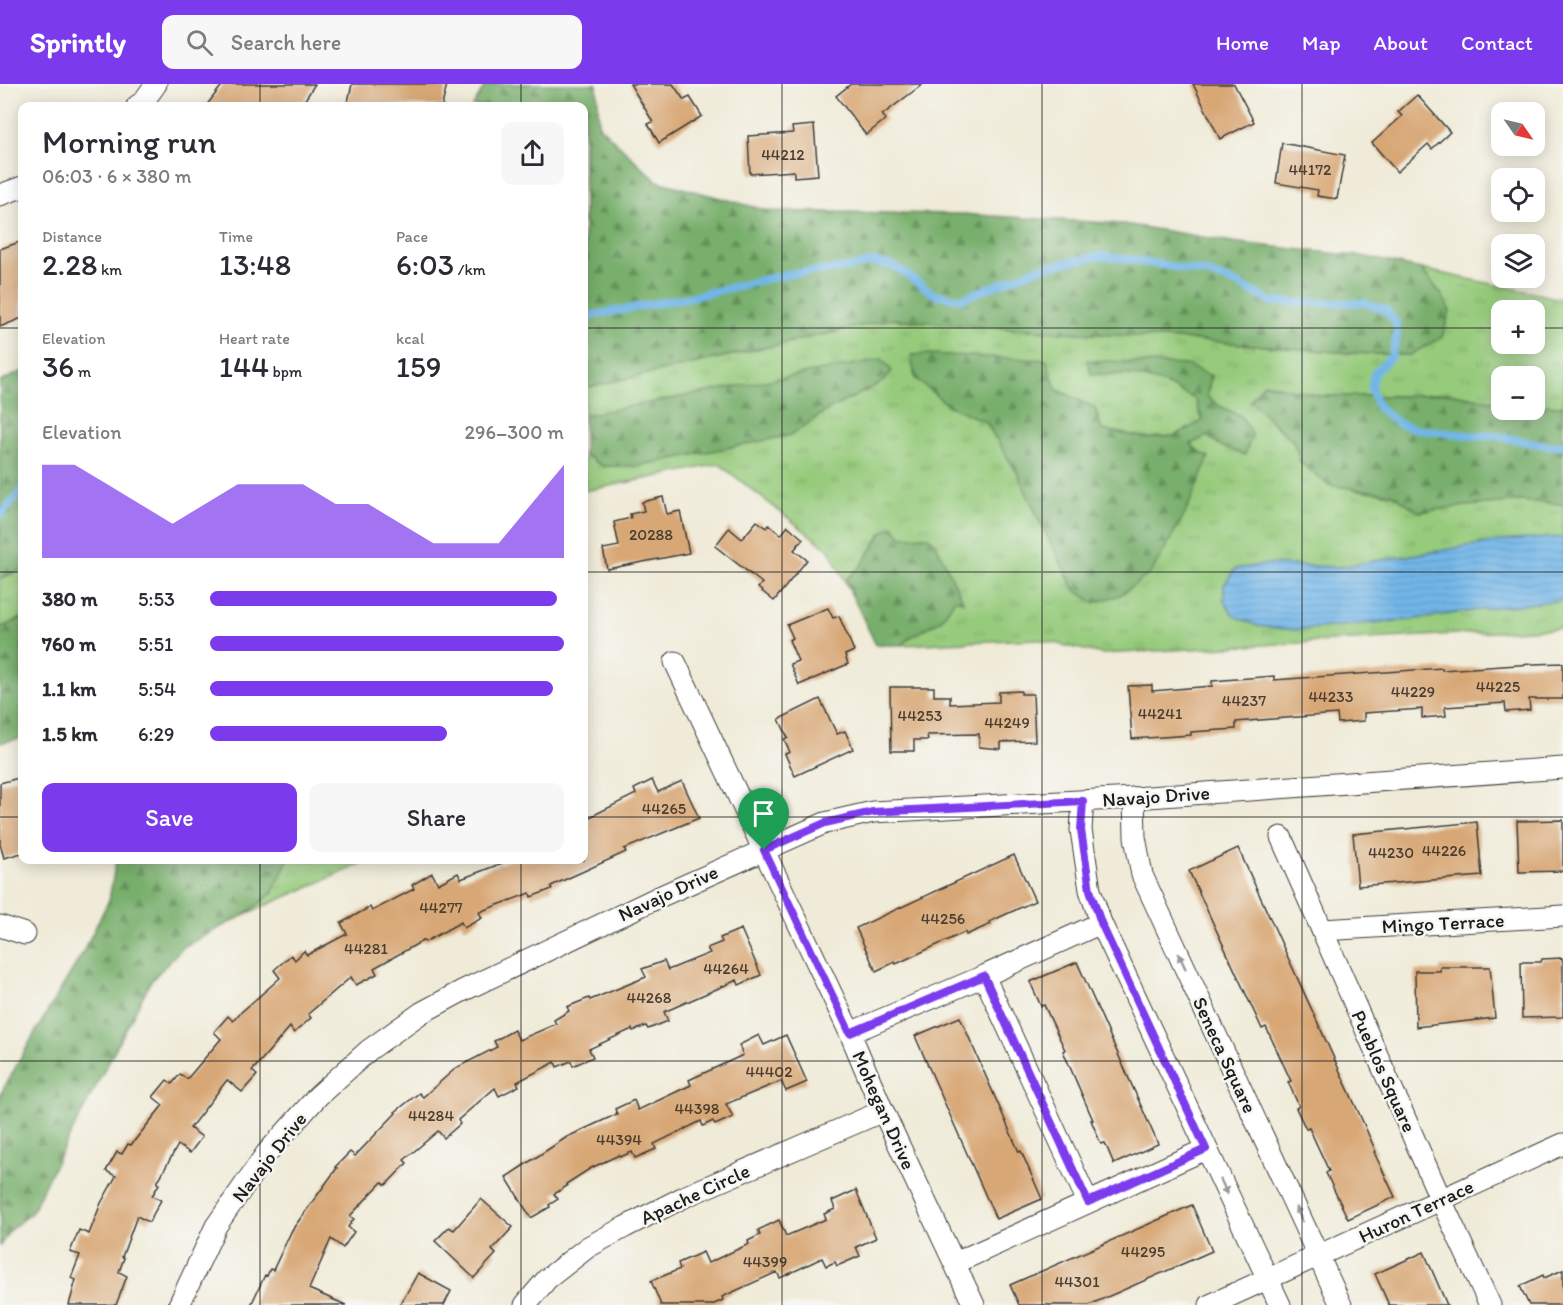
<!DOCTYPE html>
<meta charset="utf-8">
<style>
body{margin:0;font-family:Itim,sans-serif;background:#f7f7f7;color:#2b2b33;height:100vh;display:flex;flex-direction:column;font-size:22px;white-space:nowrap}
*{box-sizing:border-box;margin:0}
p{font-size:20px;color:#7c7c81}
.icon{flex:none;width:33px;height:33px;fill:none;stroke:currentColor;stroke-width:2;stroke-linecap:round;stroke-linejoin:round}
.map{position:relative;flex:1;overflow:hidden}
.details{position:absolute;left:18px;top:18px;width:570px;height:762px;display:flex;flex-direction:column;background:#fff;border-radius:12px;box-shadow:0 3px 15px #0003}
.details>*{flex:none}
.needle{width:39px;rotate:124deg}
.fabs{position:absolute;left:1491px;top:18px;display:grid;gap:12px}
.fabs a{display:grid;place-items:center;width:54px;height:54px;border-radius:12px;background:#fff;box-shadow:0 3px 15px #0003;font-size:30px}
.pin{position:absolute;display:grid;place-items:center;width:51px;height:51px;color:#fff;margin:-62px -26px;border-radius:50% 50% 50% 0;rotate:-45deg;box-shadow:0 0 6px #0007}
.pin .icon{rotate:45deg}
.round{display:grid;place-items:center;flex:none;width:63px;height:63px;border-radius:12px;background:#f7f7f7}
.headline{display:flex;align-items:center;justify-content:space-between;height:102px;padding:0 24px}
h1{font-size:33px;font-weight:600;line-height:45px}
.metrics{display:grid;grid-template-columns:repeat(3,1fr);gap:9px;height:102px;padding:6px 24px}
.metrics div{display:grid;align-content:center}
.metrics b{font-size:30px;font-weight:600}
.metrics small{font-size:16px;font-weight:400}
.metrics p{font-size:16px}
.chart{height:168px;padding:12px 24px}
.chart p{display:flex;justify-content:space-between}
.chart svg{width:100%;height:108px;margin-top:6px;fill:#7c3aed;opacity:.7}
.primary-button{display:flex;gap:12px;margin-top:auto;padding:12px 24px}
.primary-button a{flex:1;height:69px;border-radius:12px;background:#7c3aed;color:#fff;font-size:24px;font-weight:600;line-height:69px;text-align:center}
.primary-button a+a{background:#f7f7f7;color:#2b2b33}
ul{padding:0 24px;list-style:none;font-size:20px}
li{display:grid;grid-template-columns:96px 72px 1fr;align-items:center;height:45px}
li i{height:15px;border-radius:8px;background:#7c3aed}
header{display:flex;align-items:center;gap:36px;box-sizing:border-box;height:84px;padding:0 30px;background:#7c3aed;color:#fff}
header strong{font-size:28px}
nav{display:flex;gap:33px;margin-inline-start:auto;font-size:21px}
.search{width:420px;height:54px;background:#f7f7f7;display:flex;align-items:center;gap:15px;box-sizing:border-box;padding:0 21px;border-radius:12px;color:#7c7c81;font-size:22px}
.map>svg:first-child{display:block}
</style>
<header>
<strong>Sprintly</strong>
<div class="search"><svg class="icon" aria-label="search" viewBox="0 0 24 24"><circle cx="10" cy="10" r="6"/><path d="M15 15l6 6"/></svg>Search here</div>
<nav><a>Home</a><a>Map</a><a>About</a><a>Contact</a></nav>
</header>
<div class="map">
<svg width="1563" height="1221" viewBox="0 0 1563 1221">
<defs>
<pattern id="grass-tufts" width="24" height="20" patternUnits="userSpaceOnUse" patternTransform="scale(1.5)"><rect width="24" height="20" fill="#96cb7c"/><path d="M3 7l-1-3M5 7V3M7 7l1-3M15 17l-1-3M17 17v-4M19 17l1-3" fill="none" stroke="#81ae6b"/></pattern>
<pattern id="forest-firs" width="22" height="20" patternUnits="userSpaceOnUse" patternTransform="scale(1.5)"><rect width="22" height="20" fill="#78af6c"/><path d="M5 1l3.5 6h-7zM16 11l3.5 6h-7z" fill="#628e58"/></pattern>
<pattern id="water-rules" width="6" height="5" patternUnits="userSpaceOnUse" patternTransform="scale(1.5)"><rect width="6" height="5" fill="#72b6e8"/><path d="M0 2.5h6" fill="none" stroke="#629cc6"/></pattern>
</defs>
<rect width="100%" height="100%" fill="#f6f6f2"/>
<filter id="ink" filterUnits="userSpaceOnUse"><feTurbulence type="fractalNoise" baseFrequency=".0167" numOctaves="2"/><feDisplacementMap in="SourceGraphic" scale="12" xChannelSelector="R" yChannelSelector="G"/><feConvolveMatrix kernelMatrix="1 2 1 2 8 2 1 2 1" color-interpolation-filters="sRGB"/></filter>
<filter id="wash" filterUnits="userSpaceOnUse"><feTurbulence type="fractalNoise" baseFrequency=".008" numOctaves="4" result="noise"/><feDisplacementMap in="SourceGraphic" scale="24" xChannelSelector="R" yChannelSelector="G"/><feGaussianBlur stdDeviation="1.35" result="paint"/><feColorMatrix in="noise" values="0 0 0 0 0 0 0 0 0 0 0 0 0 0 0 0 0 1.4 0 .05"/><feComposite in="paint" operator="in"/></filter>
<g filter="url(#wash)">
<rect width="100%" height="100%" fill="#f0ebd8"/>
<g fill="url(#grass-tufts)" stroke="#59744c" stroke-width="1.5" fill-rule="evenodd">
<path d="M1421 185 1563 215V322L1535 321 1534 292H1502L1501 319 1448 309 1403 312H1321L1264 299 1274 341 1294 358 1300 378 1356 406 1393 410 1419 428 1464 422 1520 417 1563 420V544L1102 570 1036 555 902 561 909 554 941 536 955 515 962 517 902 453 893 442 882 449 861 482 845 497 829 466 719 380 584 407V370L602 382H637L791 351 826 327 892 287 881 276 584 331V304L892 235 999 244 1196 256 1349 269 1410 271 1442 211ZM1502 226H1534V260H1502ZM1091 290 1211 292 1206 312 1219 322 1241 332 1223 363 1207 352 1190 360 1200 369 1209 373 1075 506 1041 440 1017 388 986 338 948 321 1056 305 1095 324 1102 346 1148 354 1174 352 1203 337 1195 315 1166 300 1133 291Z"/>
<polygon points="22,485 22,534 0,544 0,495"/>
<polygon points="288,776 371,776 246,830 272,809"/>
</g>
<g fill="url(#forest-firs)" stroke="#4a6644" stroke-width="1.5">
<polygon points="486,0 597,0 599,42 657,97 769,127 961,130 1124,140 1240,159 1367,173 1421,185 1442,211 1450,227 1442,253 1410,271 1349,269 1196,256 999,244 892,235 584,304 584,22 473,22"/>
<polygon points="929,270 1047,276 1056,305 1095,324 1102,346 1149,354 1174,352 1203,337 1195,315 1166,300 1133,291 1091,290 1087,276 1187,281 1211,292 1207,312 1219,322 1241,332 1252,350 1245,371 1223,363 1207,352 1191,360 1200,369 1209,373 1185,430 1151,489 1120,511 1094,519 1075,506 1041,440 1017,388 986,338 948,321 915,294 911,271"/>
<polygon points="882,275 892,287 883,298 826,327 791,351 637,382 602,382 584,370 584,331"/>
<polygon points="22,287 22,485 0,495 0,298"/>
<polygon points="1264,299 1321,312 1403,312 1448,309 1501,319 1502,326 1534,326 1535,321 1563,322 1563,420 1520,417 1465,422 1419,428 1393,410 1328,401 1300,378 1294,358 1250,317"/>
<polygon points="893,442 902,453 927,452 935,458 963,517 955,515 941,536 909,554 902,561 876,561 845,497 861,482 882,449"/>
<polygon points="22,534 22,654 0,659 0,544"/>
<polygon points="116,776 288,776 272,809 246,830 183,863 151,897 49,1092 32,1128 10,1146 0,1162 0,1011 36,947 82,870 109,816"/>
</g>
<polygon fill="url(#water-rules)" stroke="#476982" stroke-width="1.5" points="1563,453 1563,516 1499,523 1408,536 1294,546 1258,542 1234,532 1224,517 1224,501 1235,485 1268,480 1337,483 1500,457"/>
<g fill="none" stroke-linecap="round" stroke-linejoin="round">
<g stroke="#72b6e8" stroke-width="8">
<polyline points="584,233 695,212 788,190 849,184 871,178 894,182 934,210 961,215 1040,184 1100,172 1133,176 1208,189 1237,200 1272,218 1364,219 1386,226 1396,239 1397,252 1391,273 1374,289 1371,305 1378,323 1396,338 1415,345 1475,352 1496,352 1550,362 1563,361"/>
<polyline points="0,432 22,406"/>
</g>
</g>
<g id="blocks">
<g fill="#d8a776">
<polygon points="223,0 315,0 301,22 206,22"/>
<polygon points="352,0 447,0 442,22 347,22"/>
<polygon points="630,0 673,0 684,16 690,13 702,32 659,59 648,40 653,38"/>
<polygon points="851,0 923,0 882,31 886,35 866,51 836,12"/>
<polygon points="1193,0 1234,0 1254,38 1220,55"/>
<polygon points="1417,11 1450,48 1432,65 1428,60 1397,88 1372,59 1402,32 1398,28"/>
<polygon points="814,41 818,91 794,93 794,87 750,90 748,52 793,49 792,43"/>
<polygon points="1282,59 1345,71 1337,115 1317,112 1318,106 1276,99"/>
<polygon points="22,157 22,234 0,243 0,165"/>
<polygon points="663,413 667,430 680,427 689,469 607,485 603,465 619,462 614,438 631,434 630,430 644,427 642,418"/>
<polygon points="757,437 767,444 769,441 781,451 788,442 803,455 794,466 807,476 774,517 758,504 762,499 715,462 729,444 742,455"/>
<polygon points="828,524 833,534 839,532 854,567 845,571 848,580 799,601 790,580 798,577 789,556 793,554 787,541"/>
<polygon points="1563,579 1563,615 1529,615 1530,626 1506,628 1505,619 1445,623 1446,632 1422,634 1422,625 1364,629 1364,637 1338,639 1337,630 1236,638 1236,645 1191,648 1191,651 1132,655 1128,602 1152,601 1152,607 1212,602 1212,597 1274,592 1274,596 1442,584 1442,586 1533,580"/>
<polygon points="890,603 934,603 934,612 950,612 950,620 999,618 999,608 1021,607 1021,610 1033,610 1035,657 1001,658 1001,665 979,663 979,650 927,651 928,656 914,656 914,667 891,667"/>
<polygon points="820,615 837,650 845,647 853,665 795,692 785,670 790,668 784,655 788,654 779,635"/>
<polygon points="22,693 22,769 4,774 0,760 0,699"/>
<polygon points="652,696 658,708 682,697 699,734 624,765 626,768 551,802 552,805 531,813 530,809 479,828 482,834 464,844 461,838 425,858 424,856 374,884 377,890 356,901 351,893 308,930 311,934 294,949 290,943 252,987 257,991 242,1008 227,996 190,1044 202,1053 190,1069 178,1061 157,1099 159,1100 152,1112 161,1116 149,1138 137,1132 122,1173 124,1174 119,1188 127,1192 116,1221 69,1221 76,1196 71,1194 80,1171 70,1168 79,1146 89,1150 101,1119 116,1092 106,1087 117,1068 122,1070 128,1060 131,1061 163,1021 153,1013 167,996 172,1000 180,990 187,995 221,955 214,948 228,932 233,937 239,930 280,894 274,886 291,871 295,876 304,867 307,871 347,850 341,839 370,823 372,827 414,805 412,801 432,789 438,800 458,789 461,795 510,776 584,776 584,736 636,710 634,705"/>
<polygon points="1563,736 1563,787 1519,788 1517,737"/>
<polygon points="1477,738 1482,792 1358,802 1353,750"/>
<polygon points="1238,764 1363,1038 1376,1068 1374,1068 1395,1113 1348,1135 1326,1089 1329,1087 1309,1044 1306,1045 1296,1024 1299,1022 1288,998 1291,997 1266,943 1262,945 1189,787"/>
<polygon points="1014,771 1035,817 989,838 991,840 966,851 965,848 896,880 895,878 876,887 856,844"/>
<polygon points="741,845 761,891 739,901 737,896 664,928 668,937 648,945 646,942 633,947 632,945 589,965 593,973 573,982 571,977 557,983 555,978 517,998 519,1002 499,1012 495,1004 458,1036 460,1040 444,1054 438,1047 404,1076 407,1079 386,1101 382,1098 350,1132 354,1135 348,1143 354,1148 343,1164 331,1155 309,1205 346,1221 251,1221 265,1191 267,1192 270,1185 273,1186 292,1146 337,1084 335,1083 350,1068 355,1072 396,1029 395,1028 419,1009 423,1013 456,984 497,963 494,957 514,946 519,956 556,940 554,936 569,927 567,923 589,914 590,916 646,893 642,885 664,877 668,886 710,869 707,864 722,858 720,854"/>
<polygon points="1562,874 1563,878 1563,933 1522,934 1521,878 1541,878 1542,875"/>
<polygon points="1077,878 1158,1060 1114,1080 1105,1059 1101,1060 1091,1036 1093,1036 1063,967 1065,966 1044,921 1041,922 1030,898"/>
<polygon points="1440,883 1490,883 1495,934 1416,943 1415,887 1440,887"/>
<polygon points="960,933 1019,1068 1021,1067 1042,1115 996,1135 915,952"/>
<polygon points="759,951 764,961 786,951 807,998 786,1007 781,997 726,1020 733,1033 715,1041 713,1037 703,1042 701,1037 654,1060 656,1065 635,1074 632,1068 620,1073 619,1071 591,1084 566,1100 567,1102 554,1110 558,1115 549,1121 550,1123 531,1134 506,1093 567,1053 617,1030 615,1025 634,1016 638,1026 691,1001 689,996 743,971 739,961"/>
<polygon points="856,1106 876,1154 856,1163 860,1172 837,1182 835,1178 826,1182 822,1174 780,1194 777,1188 722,1213 723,1216 712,1221 661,1221 651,1197 680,1185 678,1179 703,1168 708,1179 749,1160 748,1157 760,1151 758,1146 779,1136 786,1152 826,1135 824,1130 835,1125 832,1117"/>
<polygon points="481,1115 513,1143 492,1166 496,1170 474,1194 435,1157 449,1143 454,1146"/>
<polygon points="1192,1121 1212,1167 1089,1221 1019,1221 1010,1201"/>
<polygon points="1424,1168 1447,1221 1389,1221 1375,1190"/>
<polygon points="1563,1186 1563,1221 1529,1221 1520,1202 1543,1191 1544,1194"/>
<polygon points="418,1189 451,1207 444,1221 400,1221"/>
</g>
</g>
</g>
<g filter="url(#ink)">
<use href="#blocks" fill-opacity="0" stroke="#3c3b38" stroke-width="1.5"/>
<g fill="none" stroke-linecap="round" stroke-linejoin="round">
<g stroke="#3c3b38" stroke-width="23">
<g id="street">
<polyline points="137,22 143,18 156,0"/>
<polyline points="0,111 22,103"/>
<polyline points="675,578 850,949 883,1027 974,1221"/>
<polyline points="1134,714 1135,753 1142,791 1341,1221"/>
<polyline points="1083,717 1081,746 1090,806 1101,839 1280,1221"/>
<polyline points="1281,753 1441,1116 1490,1221"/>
<polyline points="0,842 25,850"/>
<polyline points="1322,846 1563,832"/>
<polyline points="984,892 1088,1118"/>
<polyline points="850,949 984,892 1101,839"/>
<polyline points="955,1179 1206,1065"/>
<polyline points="179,1221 216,1142 266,1070 318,1012 369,966 421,929 462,907 659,813 825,739 873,728 1134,714 1563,684"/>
<polyline points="525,1221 547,1195 588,1163 625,1143 686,1112 883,1027"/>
<polyline points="1210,1221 1563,1060"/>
</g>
</g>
<use href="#street" stroke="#fff" stroke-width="21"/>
</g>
<defs><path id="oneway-solid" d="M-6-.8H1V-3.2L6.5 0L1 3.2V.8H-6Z" transform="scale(1.5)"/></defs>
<g fill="#999">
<use href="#oneway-solid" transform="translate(1182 877) rotate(-115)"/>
<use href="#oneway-solid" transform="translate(1224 1103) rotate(65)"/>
<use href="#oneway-solid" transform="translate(1299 1130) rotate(-115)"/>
</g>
</g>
<g fill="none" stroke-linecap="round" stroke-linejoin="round" filter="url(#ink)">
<g stroke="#fff" stroke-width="12">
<polygon id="route" points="1083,717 1081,746 1090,806 1101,839 1206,1065 1088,1118 984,892 850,949 764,766 825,739 873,728"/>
</g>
<use href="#route" stroke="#7c3aed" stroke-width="8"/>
</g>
<path fill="none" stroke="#1c1c1c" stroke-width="1.5" stroke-opacity="0.55" d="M260 0V22M521 0V22M782 0V1221M1042 0V1221M1302 0V1221M0 244H22M584 244H1502M1534 244H1563M0 488H22M584 488H1563M0 733H22M584 733H1563M260 776V1221M521 776V1221M0 977H1563"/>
<g text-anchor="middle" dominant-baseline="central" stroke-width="5" stroke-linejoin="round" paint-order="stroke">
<g font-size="16" fill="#4b3f32">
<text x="783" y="70">44212</text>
<text x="1310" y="85">44172</text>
<text x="651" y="450">20288</text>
<text x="1498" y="602">44225</text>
<text x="1413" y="607">44229</text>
<text x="1331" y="612">44233</text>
<text x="1244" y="616">44237</text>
<text x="1160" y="629">44241</text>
<text x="920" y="631">44253</text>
<text x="1007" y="638">44249</text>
<text x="664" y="724">44265</text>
<text x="1444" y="766">44226</text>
<text x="1391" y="768">44230</text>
<text x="441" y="823">44277</text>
<text x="943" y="834">44256</text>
<text x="366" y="864">44281</text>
<text x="726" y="884">44264</text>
<text x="649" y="913">44268</text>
<text x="769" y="987">44402</text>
<text x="697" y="1024">44398</text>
<text x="431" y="1031">44284</text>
<text x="619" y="1055">44394</text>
<text x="1143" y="1167">44295</text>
<text x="765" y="1177">44399</text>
<text x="1077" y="1197">44301</text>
</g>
<g font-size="20" fill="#1c1c1c" stroke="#f6f6f2">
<text transform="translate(1156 712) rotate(-4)">Navajo Drive</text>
<text transform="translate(668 809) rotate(-25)">Navajo Drive</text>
<text transform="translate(1443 839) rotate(-3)">Mingo Terrace</text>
<text transform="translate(1225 971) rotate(65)">Seneca Square</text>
<text transform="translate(1384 987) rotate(66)">Pueblos Square</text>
<text transform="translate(884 1026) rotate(66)">Mohegan Drive</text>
<text transform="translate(269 1073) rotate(-52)">Navajo Drive</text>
<text transform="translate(695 1110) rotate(-25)">Apache Circle</text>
<text transform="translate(1416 1127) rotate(-25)">Huron Terrace</text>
</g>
</g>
</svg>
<div class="fabs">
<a><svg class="needle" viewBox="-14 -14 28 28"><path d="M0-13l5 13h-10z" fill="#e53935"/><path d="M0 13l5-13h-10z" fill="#7c7c81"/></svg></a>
<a><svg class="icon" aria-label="locate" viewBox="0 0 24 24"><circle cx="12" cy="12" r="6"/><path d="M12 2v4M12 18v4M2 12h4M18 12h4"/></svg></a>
<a><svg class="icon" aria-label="layers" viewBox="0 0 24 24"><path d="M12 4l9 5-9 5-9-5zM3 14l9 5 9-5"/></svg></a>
<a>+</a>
<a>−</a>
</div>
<div class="pin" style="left:764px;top:766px;background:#1e9e55"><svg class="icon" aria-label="arrive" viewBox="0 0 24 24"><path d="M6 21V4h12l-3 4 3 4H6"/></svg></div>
<section class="details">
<div class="headline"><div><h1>Morning run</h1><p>06:03 · 6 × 380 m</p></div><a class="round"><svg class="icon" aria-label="share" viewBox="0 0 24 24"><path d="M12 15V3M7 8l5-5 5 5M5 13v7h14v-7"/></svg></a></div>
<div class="metrics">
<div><p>Distance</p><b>2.28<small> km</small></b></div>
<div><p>Time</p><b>13:48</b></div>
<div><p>Pace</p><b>6:03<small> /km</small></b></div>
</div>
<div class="metrics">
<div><p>Elevation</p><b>36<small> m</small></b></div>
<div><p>Heart rate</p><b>144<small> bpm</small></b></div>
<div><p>kcal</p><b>159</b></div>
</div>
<div class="chart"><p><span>Elevation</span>296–300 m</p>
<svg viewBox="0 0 160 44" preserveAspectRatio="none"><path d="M0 44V6L10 6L20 14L30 22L40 30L50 22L60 14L70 14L80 14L90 22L100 22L110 30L120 38L130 38L140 38L150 22L160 6V44z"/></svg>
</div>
<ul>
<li><b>380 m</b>5:53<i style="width:98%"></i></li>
<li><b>760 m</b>5:51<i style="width:100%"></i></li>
<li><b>1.1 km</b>5:54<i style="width:97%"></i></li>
<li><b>1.5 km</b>6:29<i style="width:67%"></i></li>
</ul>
<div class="primary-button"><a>Save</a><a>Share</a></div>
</section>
</div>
